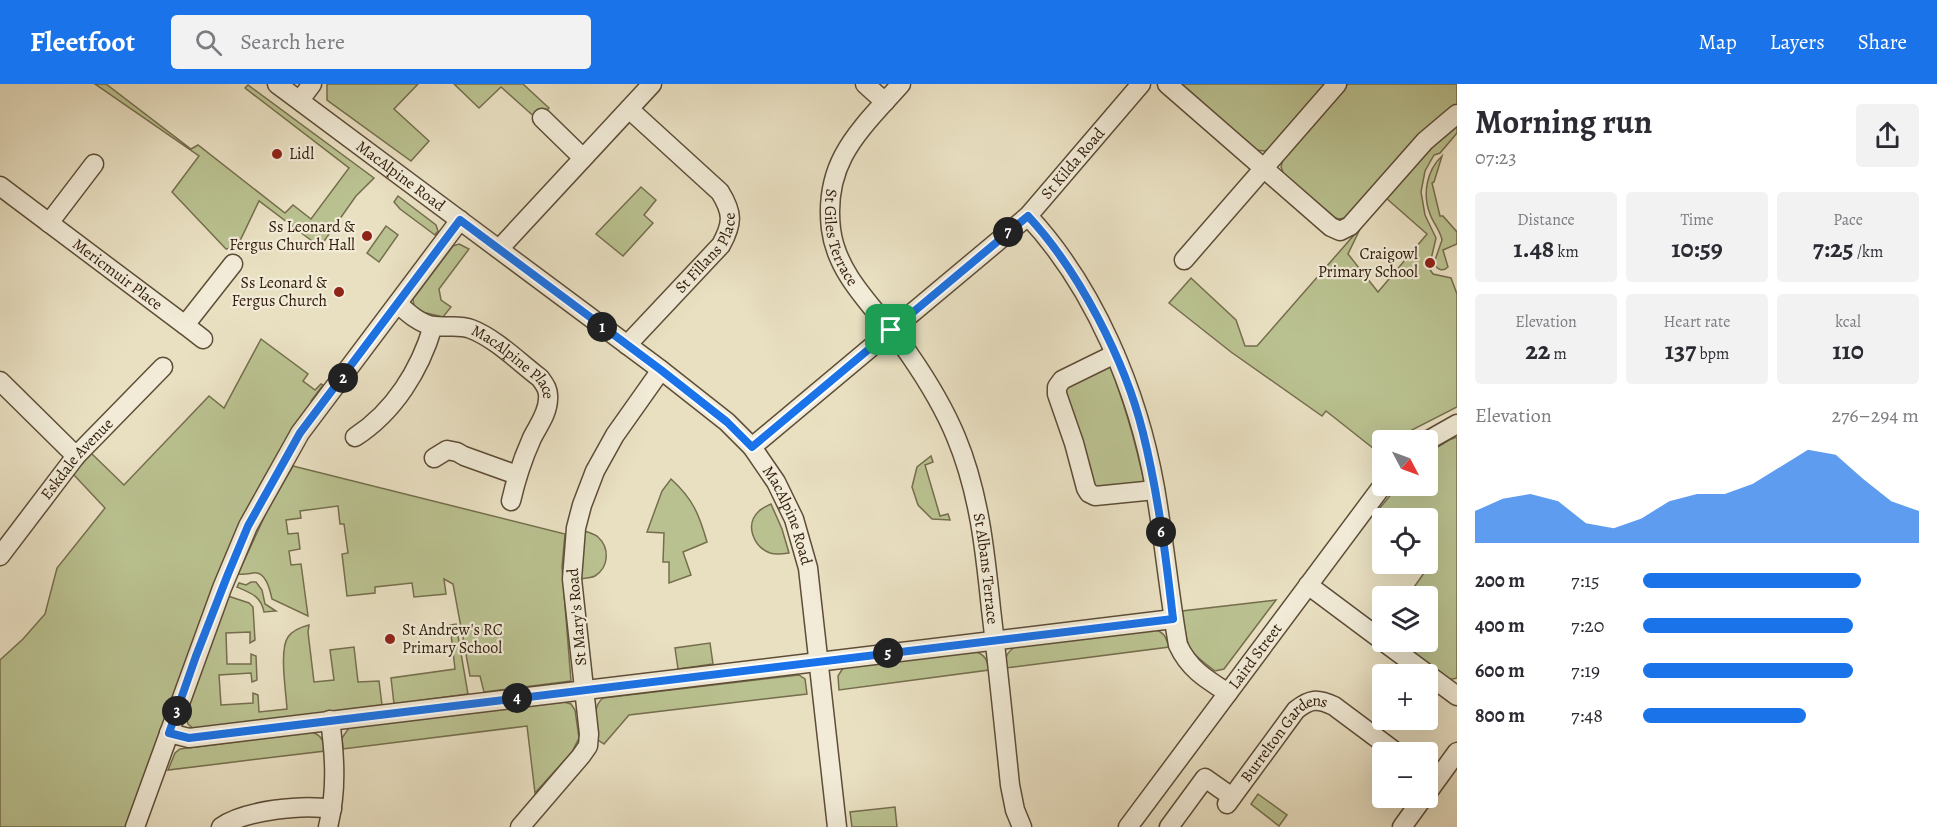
<!DOCTYPE html>
<meta charset="utf-8">
<style>
body{margin:0;font-family:Alegreya,serif;background:#f2f2f3;color:#2b2b33;height:100vh;display:flex;flex-direction:column;font-size:22px;white-space:nowrap}
*{box-sizing:border-box;margin:0}
p{font-size:20px;color:#7c7c81}
.icon{flex:none;width:33px;height:33px;fill:none;stroke:currentColor;stroke-width:2;stroke-linecap:round;stroke-linejoin:round}
.map{position:relative;flex:1;overflow:hidden}
.panel{display:flex;flex-direction:column;background:#fff;width:480px}
.panel>*{flex:none}
.needle{width:39px;rotate:131deg}
.fabs{position:absolute;left:1372px;top:346px;display:grid;gap:12px}
.fabs a{display:grid;place-items:center;width:66px;height:66px;border-radius:6px;background:#fff;box-shadow:0 6px 24px #0002;font-size:30px}
.pin{position:absolute;display:grid;place-items:center;width:51px;height:51px;color:#fff;margin:-26px;border-radius:12px;box-shadow:0 3px 9px #0006}
.km{position:absolute;width:30px;height:30px;margin:-15px;border-radius:50%;background:#222;color:#fff;font-size:16px;line-height:30px;text-align:center}
.round{display:grid;place-items:center;flex:none;width:63px;height:63px;border-radius:6px;background:#f2f2f3}
.summary{display:flex;align-items:center;justify-content:space-between;height:102px;padding:0 18px}
h1{font-size:33px;font-weight:600;line-height:45px}
.stats{display:grid;grid-template-columns:repeat(3,1fr);gap:9px;height:102px;padding:6px 18px}
.stats div{display:grid;align-content:center;border-radius:6px;background:#f2f2f3;text-align:center}
.stats b{font-size:26px;font-weight:600}
.stats small{font-size:16px;font-weight:400}
.stats p{font-size:16px}
.chart{height:168px;padding:12px 18px}
.chart p{display:flex;justify-content:space-between}
.chart svg{width:100%;height:108px;margin-top:6px;fill:#1a73e8;opacity:.7}
ul{padding:0 18px;list-style:none;font-size:20px}
li{display:grid;grid-template-columns:96px 72px 1fr;align-items:center;height:45px}
li i{height:15px;border-radius:8px;background:#1a73e8}
header{display:flex;align-items:center;gap:36px;box-sizing:border-box;height:84px;padding:0 30px;background:#1a73e8;color:#fff}
header strong{font-size:28px}
nav{display:flex;gap:33px;margin-inline-start:auto;font-size:21px}
.search{width:420px;height:54px;background:#f2f2f3;display:flex;align-items:center;gap:15px;box-sizing:border-box;padding:0 21px;border-radius:6px;color:#7c7c81;font-size:22px}
main{display:flex;flex:1;min-height:0}
.map>svg:first-child{display:block}
</style>
<header>
<strong>Fleetfoot</strong>
<div class="search"><svg class="icon" aria-label="search" viewBox="0 0 24 24"><circle cx="10" cy="10" r="6"/><path d="M15 15l6 6"/></svg>Search here</div>
<nav><a>Map</a><a>Layers</a><a>Share</a></nav>
</header>
<main>
<div class="map">
<svg width="1457" height="743" viewBox="0 0 1457 743">
<rect width="100%" height="100%" fill="#e9e0c2"/>
<filter id="stains"><feTurbulence type="fractalNoise" baseFrequency=".00333" numOctaves="4"/><feColorMatrix values="0 0 0 0 .2 0 0 0 0 .09 0 0 0 0 .02 0 0 0 .5 -.17"/></filter>
<radialGradient id="worn" r=".72"><stop offset=".6" stop-color="#630" stop-opacity="0"/><stop offset="1" stop-color="#630" stop-opacity=".3"/></radialGradient>
<g fill="#bac190" stroke="#756e4d" stroke-width="1.5">
<polygon points="95,0 106,0 191,65 198,61 285,129 293,121 311,135 349,84 245,4 248,1 374,94 356,112 320,163 259,117 237,163 226,165 172,108 199,72"/>
<polygon points="327,0 418,0 394,25 429,57 411,77 327,16"/>
<polygon points="454,0 523,0 549,24 538,36 501,3 479,24"/>
<polygon points="1182,0 1326,0 1271,64 1265,67 1255,66"/>
<polygon points="1348,0 1457,0 1457,20 1421,50 1346,134 1339,135 1332,133 1284,91 1281,83 1283,75"/>
<polygon points="1457,41 1457,49 1440,69 1434,71 1425,87 1421,108 1425,131 1436,154 1429,184 1433,190 1451,194 1457,210 1457,323 1402,351 1397,357 1383,357 1383,372 1326,327 1322,332 1231,268 1169,219 1191,194 1236,236 1245,262 1257,262 1361,143 1348,170 1378,208 1427,150 1386,114 1424,71"/>
<path d="M1442 72 1434 98 1432 99 1440 132H1443L1457 148V160L1443 166 1448 183C1443 188 1437 186 1434 179L1442 156C1440 146 1433 139 1430 130 1422 110 1427 86 1442 72Z"/>
<polygon points="641,103 656,116 644,131 653,139 623,172 596,150"/>
<polygon points="398,112 436,141 438,147 435,151 400,125 394,118"/>
<polygon points="386,142 398,151 379,178 367,169"/>
<polygon points="459,160 469,165 439,205 441,216 451,223 443,233 422,228 414,222 413,215 453,162"/>
<polygon points="261,255 308,290 303,297 315,306 321,300 323,301 311,317 316,321 286,365 129,743 0,743 0,576 23,555 45,530 57,484 105,424 73,390 91,369 124,401 209,312 224,324"/>
<path d="M1109 280C1125 320 1136 360 1145 402L1093 407 1062 305Z"/>
<polygon points="1457,353 1457,594 1448,596 1405,563 1408,558 1428,558 1428,513 1407,513 1434,475 1428,471 1428,435 1383,435 1383,438 1374,431 1398,402 1428,402 1428,369 1449,356"/>
<polygon points="931,372 933,378 925,381 940,432 948,430 950,436 932,435 918,421 912,403 917,383"/>
<path d="M293 382 565 450 562 483 571 597 484 608 480 592H470L453 500 444 495 446 510 414 513 412 499 375 503V509L347 512 342 470 348 469 344 440H340L338 422 300 427 301 434 286 436 288 450 298 449 300 465 289 467 291 481 301 480 308 532 272 515C270 506 266 487 253 489 247 490 244 491 238 490L268 425Z"/>
<path d="M671 395C693 415 699 430 707 458L683 468 691 491 669 499V478H663L664 449 647 448 662 407Z"/>
<path d="M771 420 782 445 789 469C783 470 776 471 770 469 754 463 744 441 759 427 762 424 767 422 771 420Z"/>
<path d="M585 447C590 449 595 450 598 453 610 464 609 483 595 492 591 494 585 494 580 495Z"/>
<path d="M251 498H256L262 506 265 520 276 527 264 528C261 512 251 509 237 503L239 499 246 501Z"/>
<path d="M228 512 249 519 253 523 255 556 250 559V548L226 549 227 580H251V570L256 572 257 596 252 598 251 589 219 591 221 621 253 619V609L258 611 259 628 287 625C286 607 279 566 288 553 293 546 301 543 309 541L308 548 314 598 334 596 330 566 354 563 358 598 379 597 382 621 194 645 188 640 186 631Z"/>
<path d="M1276 516 1224 585 1215 587C1184 564 1188 564 1182 527Z"/>
<polygon points="456,540 468,610 394,620 391,594 455,585 450,541"/>
<path d="M1156 546C1165 549 1166 554 1169 563L1006 584C1005 573 1006 569 1015 563Z"/>
<polygon points="710,559 713,580 678,585 675,564"/>
<path d="M976 568C986 571 987 577 989 586L839 606 838 592 843 584Z"/>
<path d="M799 591 805 595 807 610 629 631 604 660 598 656C597 642 591 623 603 614Z"/>
<polygon points="564,618 571,620 575,626 579,654 572,668 535,709 527,642 343,665 342,654 349,644"/>
<path d="M312 648C322 652 324 657 325 667L168 686 175 669 180 665Z"/>
<polygon points="1258,710 1287,731 1279,742 1251,720"/>
<polygon points="895,723 897,743 852,743 850,728"/>
</g>
<g fill="none" stroke-linecap="round" stroke-linejoin="round">
<g stroke="#5e4d38" stroke-width="21">
<g id="minor">
<path id="s1" d="M277 0 661 286 727 338 752 363 776 398 794 435 808 484 837 743"/>
<polyline points="865,0 885,18"/>
<path id="s2" d="M901 0C860 46 823 77 831 145 837 195 882 230 909 270 927 296 944 324 956 353 979 408 985 466 991 525 998 584 1004 642 1010 701L1015 726 1022 743"/>
<polyline points="1167,0 1331,143 1340,147 1350,142 1425,57 1457,30"/>
<polyline points="300,16 312,0"/>
<polyline points="542,34 583,74"/>
<path id="s3" d="M0 102 185 241 233 180"/>
<path d="M1028 132C1095 204 1138 308 1155 404 1164 456 1169 509 1178 561 1189 585 1206 595 1228 609"/>
<polyline points="49,139 94,80"/>
<polyline points="499,165 652,0"/>
<polyline points="1184,176 1337,0"/>
<path id="s4" d="M398 220C408 229 420 240 434 242 447 244 458 240 471 245 495 254 519 278 540 294 545 301 549 306 548 315 548 329 538 342 532 354 523 374 516 395 511 417"/>
<polyline points="185,241 203,255"/>
<path id="s5" d="M627 261 721 161C733 139 733 129 720 108L629 25"/>
<polyline points="1115,270 1062,296 1057,303 1057,310 1074,359 1086,404 1089,409 1095,412 1155,406"/>
<polyline points="0,297 76,372"/>
<path d="M355 353C394 328 420 286 433 242"/>
<polyline points="1427,357 1457,340"/>
<path id="s6" d="M752 363 1028 132 1141 0"/>
<polyline points="434,374 447,366 457,368 464,372 517,391"/>
<path id="s7" d="M0 472 76 372 163 283"/>
<polyline points="1308,501 1383,557"/>
<polyline points="1384,558 1457,612"/>
<polyline points="169,649 189,654 1173,535"/>
<polyline points="1428,708 1457,668"/>
<path id="s8" d="M1227 720 1296 626C1310 615 1317 614 1334 622L1397 669"/>
<polyline points="135,743 222,504 248,442 300,349 460,136"/>
<path d="M221 743C245 726 304 720 332 725"/>
<path d="M328 743C337 707 335 673 330 636"/>
<polyline points="520,743 581,672 588,662 589,650 572,495 576,444 582,421 595,387 615,351 661,286"/>
<path id="s9" d="M1128 743 1383 401"/>
<polyline points="1169,743 1205,694 1232,713"/>
<polyline points="1402,743 1423,714"/>
</g>
</g>
<use href="#minor" stroke="#f1ebd7" stroke-width="18"/>
</g>
<g fill="none" stroke-linecap="round" stroke-linejoin="round">
<g stroke="#fff" stroke-width="12">
<path id="route" d="M1028 132C1079 187 1125 276 1143 349 1158 409 1166 473 1173 535L189 654 169 649 196 572 228 490 248 442 300 349 460 136 661 286 727 338 752 363Z"/>
</g>
<use href="#route" stroke="#1a73e8" stroke-width="8"/>
</g>
<g fill="#8f2418" stroke="#f1ebd7" stroke-width="2">
<circle cx="277" cy="70" r="6"/>
<circle cx="367" cy="152" r="6"/>
<circle cx="1430" cy="179" r="6"/>
<circle cx="339" cy="208" r="6"/>
<circle cx="390" cy="555" r="6"/>
</g>
<g text-anchor="middle" dominant-baseline="central" stroke-width="4.5" stroke-linejoin="round" paint-order="stroke">
<g font-size="16" fill="#301c0a" stroke="#f1ebd7" text-anchor="end">
<text x="289" y="70" text-anchor="start">Lidl</text>
<text x="355" y="143">Ss Leonard &amp;<tspan x="355" dy="18">Fergus Church Hall</tspan></text>
<text x="1418" y="170">Craigowl<tspan x="1418" dy="18">Primary School</tspan></text>
<text x="327" y="199">Ss Leonard &amp;<tspan x="327" dy="18">Fergus Church</tspan></text>
<text x="402" y="546" text-anchor="start">St Andrew's RC<tspan x="402" dy="18">Primary School</tspan></text>
</g>
<g font-size="16" fill="#301c0a" stroke="#f1ebd7">
<text stroke="none"><textPath href="#s6" startOffset="429">St Kilda Road</textPath></text>
<text stroke="none"><textPath href="#s1" startOffset="154">MacAlpine Road</textPath></text>
<text stroke="none"><textPath href="#s2" startOffset="178">St Giles Terrace</textPath></text>
<text stroke="none"><textPath href="#s5" startOffset="123">St Fillans Place</textPath></text>
<text stroke="none"><textPath href="#s3" startOffset="147">Mericmuir Place</textPath></text>
<text stroke="none"><textPath href="#s4" startOffset="135">MacAlpine Place</textPath></text>
<text stroke="none"><textPath href="#s7" startOffset="124">Eskdale Avenue</textPath></text>
<text stroke="none"><textPath href="#s1" startOffset="676">MacAlpine Road</textPath></text>
<text stroke="none"><textPath href="#s2" startOffset="548">St Albans Terrace</textPath></text>
<text transform="translate(577 533) rotate(-95)">St Mary's Road</text>
<text stroke="none"><textPath href="#s9" startOffset="213">Laird Street</textPath></text>
<text stroke="none"><textPath href="#s8" startOffset="90">Burrelton Gardens</textPath></text>
</g>
</g>
<rect width="100%" height="100%" filter="url(#stains)"/>
<rect width="100%" height="100%" fill="url(#worn)"/>
</svg>
<div class="fabs">
<a><svg class="needle" viewBox="-14 -14 28 28"><path d="M0-13l5 13h-10z" fill="#e53935"/><path d="M0 13l5-13h-10z" fill="#7c7c81"/></svg></a>
<a><svg class="icon" aria-label="locate" viewBox="0 0 24 24"><circle cx="12" cy="12" r="6"/><path d="M12 2v4M12 18v4M2 12h4M18 12h4"/></svg></a>
<a><svg class="icon" aria-label="layers" viewBox="0 0 24 24"><path d="M12 4l9 5-9 5-9-5zM3 14l9 5 9-5"/></svg></a>
<a>+</a>
<a>−</a>
</div>
<div class="pin" style="left:891px;top:246px;background:#1e9e55"><svg class="icon" aria-label="arrive" viewBox="0 0 24 24"><path d="M6 21V4h12l-3 4 3 4H6"/></svg></div>
<b class="km" style="left:602px;top:243px">1</b>
<b class="km" style="left:343px;top:294px">2</b>
<b class="km" style="left:177px;top:627px">3</b>
<b class="km" style="left:517px;top:614px">4</b>
<b class="km" style="left:888px;top:569px">5</b>
<b class="km" style="left:1161px;top:448px">6</b>
<b class="km" style="left:1008px;top:148px">7</b>
</div>
<section class="panel">
<div class="summary"><div><h1>Morning run</h1><p>07:23</p></div><a class="round"><svg class="icon" aria-label="share" viewBox="0 0 24 24"><path d="M12 15V3M7 8l5-5 5 5M5 13v7h14v-7"/></svg></a></div>
<div class="stats">
<div><p>Distance</p><b>1.48<small> km</small></b></div>
<div><p>Time</p><b>10:59</b></div>
<div><p>Pace</p><b>7:25<small> /km</small></b></div>
</div>
<div class="stats">
<div><p>Elevation</p><b>22<small> m</small></b></div>
<div><p>Heart rate</p><b>137<small> bpm</small></b></div>
<div><p>kcal</p><b>110</b></div>
</div>
<div class="chart"><p><span>Elevation</span>276–294 m</p>
<svg viewBox="0 0 160 44" preserveAspectRatio="none"><path d="M0 44V31L10 26L20 24L30 27L40 36L50 38L60 34L70 27L80 24L90 24L100 20L110 13L120 6L130 8L140 18L150 27L160 31V44z"/></svg>
</div>
<ul>
<li><b>200 m</b>7:15<i style="width:79%"></i></li>
<li><b>400 m</b>7:20<i style="width:76%"></i></li>
<li><b>600 m</b>7:19<i style="width:76%"></i></li>
<li><b>800 m</b>7:48<i style="width:59%"></i></li>
</ul>
</section>
</main>
